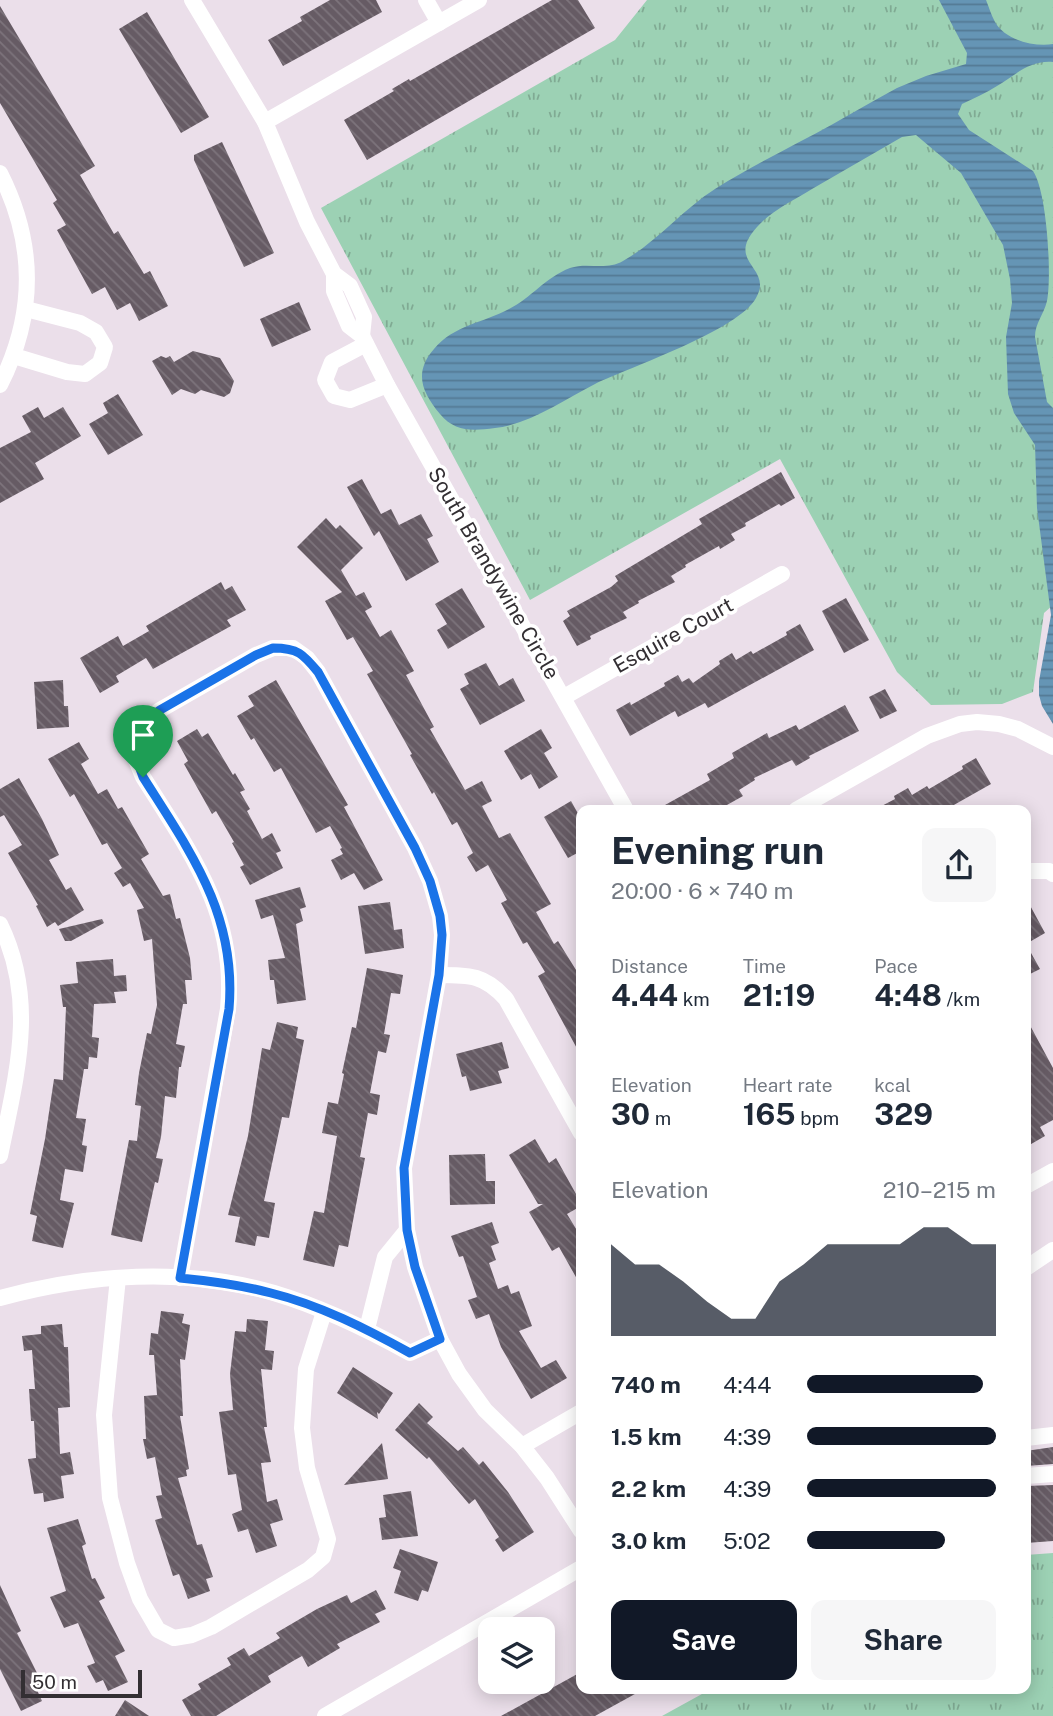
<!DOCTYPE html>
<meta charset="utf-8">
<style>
body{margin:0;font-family:"Public Sans",sans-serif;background:#f6f6f7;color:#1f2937;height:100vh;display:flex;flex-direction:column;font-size:26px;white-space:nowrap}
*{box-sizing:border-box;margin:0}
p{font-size:23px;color:#747a83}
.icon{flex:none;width:38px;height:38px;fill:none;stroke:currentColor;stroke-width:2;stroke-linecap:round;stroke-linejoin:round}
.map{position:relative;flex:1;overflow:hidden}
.side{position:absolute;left:576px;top:805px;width:455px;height:889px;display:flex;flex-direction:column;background:#fff;border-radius:14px;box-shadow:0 4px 18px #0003}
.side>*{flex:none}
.controls{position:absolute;left:478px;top:1617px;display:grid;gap:14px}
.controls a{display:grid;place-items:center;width:77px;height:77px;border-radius:14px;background:#fff;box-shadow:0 4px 18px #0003;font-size:35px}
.scale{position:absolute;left:21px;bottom:18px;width:121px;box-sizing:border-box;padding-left:7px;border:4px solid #332f33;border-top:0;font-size:19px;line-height:24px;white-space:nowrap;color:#332f33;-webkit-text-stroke:5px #fff;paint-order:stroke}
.pin{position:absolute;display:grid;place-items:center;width:60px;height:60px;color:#fff;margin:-72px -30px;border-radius:50% 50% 50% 0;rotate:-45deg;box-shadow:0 0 7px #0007}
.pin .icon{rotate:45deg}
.round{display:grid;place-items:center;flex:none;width:74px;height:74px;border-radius:14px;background:#f6f6f7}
.headline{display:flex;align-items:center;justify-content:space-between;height:119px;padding:0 35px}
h1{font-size:38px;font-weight:700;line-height:52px}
.figures{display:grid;grid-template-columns:repeat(3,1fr);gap:10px;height:119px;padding:7px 35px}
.figures div{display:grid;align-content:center}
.figures b{font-size:30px;font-weight:700}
.figures small{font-size:19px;font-weight:400}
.figures p{font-size:19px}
.chart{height:196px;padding:14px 35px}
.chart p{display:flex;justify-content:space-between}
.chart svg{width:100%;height:126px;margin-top:7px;fill:#111827;opacity:.7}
.action{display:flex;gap:14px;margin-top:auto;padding:14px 35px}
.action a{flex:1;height:80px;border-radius:14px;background:#111827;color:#fff;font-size:28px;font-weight:700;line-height:80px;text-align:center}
.action a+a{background:#f6f6f7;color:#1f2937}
ul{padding:0 35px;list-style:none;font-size:23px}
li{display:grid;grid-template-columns:112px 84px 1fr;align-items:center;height:52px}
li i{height:18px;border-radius:9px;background:#111827}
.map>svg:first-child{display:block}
</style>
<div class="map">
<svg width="1053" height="1716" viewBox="0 0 1053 1716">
<defs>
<pattern id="grass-tufts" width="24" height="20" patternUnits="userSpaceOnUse" patternTransform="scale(1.75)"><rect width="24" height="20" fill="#9cd1b4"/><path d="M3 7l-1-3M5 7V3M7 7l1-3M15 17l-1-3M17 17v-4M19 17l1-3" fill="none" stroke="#80aa93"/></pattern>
<pattern id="water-rules" width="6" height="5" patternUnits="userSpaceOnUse" patternTransform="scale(1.75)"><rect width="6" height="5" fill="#6595b5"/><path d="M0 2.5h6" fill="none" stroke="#547a94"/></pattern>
<pattern id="building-back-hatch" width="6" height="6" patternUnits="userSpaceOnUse" patternTransform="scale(1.75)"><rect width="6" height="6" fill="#665b64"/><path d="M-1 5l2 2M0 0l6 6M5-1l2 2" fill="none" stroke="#7d747c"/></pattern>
</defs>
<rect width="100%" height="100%" fill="#ebdfea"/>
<g fill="url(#grass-tufts)">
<polygon points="647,0 1053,0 1053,605 1044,613 1033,692 1002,704 931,705 897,672 780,459 530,600 321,208 615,40"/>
<polygon points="1053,1553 1053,1716 662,1716 711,1689 1026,1689 1026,1555"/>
</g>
<path fill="url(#water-rules)" d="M939 0H986C989 7 991 15 995 22 1005 40 1034 47 1053 44V62C1030 60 1015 75 997 86 986 93 974 98 962 104L958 114 969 130 1033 171C1047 191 1052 276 1047 301 1044 314 1035 323 1035 337L1047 402 1053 408V724L1042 706 1039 695V681L1051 615 1037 508 1035 445 1014 413 1008 394 1006 337 1012 303 1010 279 1003 245 961 173 916 135 902 137C872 154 842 172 812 189 794 200 771 211 757 227 724 263 774 267 756 298 739 330 630 367 595 384 564 400 530 424 495 428 472 431 455 432 440 414 421 391 414 372 434 349 454 325 483 323 509 309 531 298 546 277 570 268 588 262 606 271 623 261 657 242 682 210 715 189 753 165 793 146 833 124 854 112 875 100 897 88L926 76 966 64 967 53Z"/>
<g fill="url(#building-back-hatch)">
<polygon points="330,0 376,0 382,12 283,66 268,40 302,21 300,17"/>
<polygon points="552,0 578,0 595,28 367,160 344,120 394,91 392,89 409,79 410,81"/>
<polygon points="0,6 95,166 80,175 114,234 118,231 144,274 150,271 168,306 139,321 130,303 117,310 105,287 92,294 57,230 66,225 53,203 57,200 0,103"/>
<polygon points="147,12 209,117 181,133 119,29"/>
<polygon points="222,142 274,253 244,267 194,160 194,155"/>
<polygon points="299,302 311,330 272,347 260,319"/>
<polygon points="193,351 220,358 234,381 230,393 224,397 201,390 195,394 181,389 172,395 152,361 161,356 166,358 170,356 174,362"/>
<polygon points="118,394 143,435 108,455 89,424 108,413 103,403"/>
<polygon points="38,407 44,418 63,407 81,436 35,463 44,479 0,503 0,448 31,432 22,416"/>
<polygon points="781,472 795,498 781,506 779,504 745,523 746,526 731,534 735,540 720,549 719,546 685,565 686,567 671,576 675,582 638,601 639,603 623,612 627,618 590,636 591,639 577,646 563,621 570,616 567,611 611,587 618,581 615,576 702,524 699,519"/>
<polygon points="362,479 381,514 391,509 399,525 421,514 433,536 427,539 439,562 406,581 379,531 374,536 347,487"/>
<polygon points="326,518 336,529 340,525 363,548 341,570 356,596 364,592 372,607 365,611 380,637 391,630 414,671 406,675 434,727 430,729 465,790 482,781 492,801 482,806 499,838 510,833 551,904 536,912 554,944 558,941 581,978 581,1056 538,976 545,972 527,942 523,944 501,903 507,900 488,865 476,872 467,857 473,853 457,822 452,825 434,792 432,794 410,755 412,754 367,674 373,671 353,637 347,640 325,601 342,592 297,547"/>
<polygon points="221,582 225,590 232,586 246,610 227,620 231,626 153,669 146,658 116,676 119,682 100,693 80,658 118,636 123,646 149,631 146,626"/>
<polygon points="462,588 485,627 448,649 437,630 447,624 435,604"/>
<polygon points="846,598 869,640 844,653 822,611"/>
<polygon points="800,624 814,650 708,708 705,703 678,717 675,711 630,736 616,710 630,702 631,705 665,686 664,683 678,675 682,682 689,678 693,683 720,664 719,661 732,653 736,660 751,651 753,654 787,635 786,632"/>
<polygon points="486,663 499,686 513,678 525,701 480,725 460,689 469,684 464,674"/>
<polygon points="63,680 64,706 68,706 69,727 37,729 34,682"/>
<polygon points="276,680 348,805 344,807 383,880 364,890 354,873 341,880 331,860 343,854 340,849 342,848 330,826 316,833 281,768 274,772 254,738 251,740 237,716 254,706 248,696"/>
<polygon points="885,689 897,711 880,719 869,697"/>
<polygon points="845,705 859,731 809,756 810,758 796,766 792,760 754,778 755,780 739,790 743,796 718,810 656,810 710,780 707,774 734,758 732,753 767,733 769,738 796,725 799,730"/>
<polygon points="197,729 202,737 208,733 233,775 235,773 245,790 240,792 250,809 247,811 262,839 272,833 281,851 276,853 283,868 250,885 240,867 244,865 232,843 234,842 216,811 212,814 184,764 188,761 177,741"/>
<polygon points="541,729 552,748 544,753 558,777 539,789 531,774 521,780 504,751"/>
<polygon points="79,742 89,759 81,764 98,794 107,789 118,809 122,807 149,854 141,859 163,896 170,894 176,919 180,918 190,958 192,980 185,980 187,1004 183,1004 176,1044 185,1046 181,1067 179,1067 176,1098 165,1096 161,1137 156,1158 163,1159 158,1183 155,1182 142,1242 111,1235 129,1140 137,1141 141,1106 135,1105 139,1073 147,1033 151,1034 157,1005 152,939 144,941 137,910 144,908 130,883 123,887 114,873 122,868 107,843 102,845 74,794 70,797 48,759"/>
<polygon points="976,758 991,784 945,810 874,810 895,799 894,796 908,788 912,795 927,786 929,789 963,769 962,766"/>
<polygon points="19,778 42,819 59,855 49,860 66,890 71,887 84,910 58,926 55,922 47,927 36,906 38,905 8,853 22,845 4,815 0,817 0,789"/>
<polygon points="571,801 581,819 581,851 568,858 544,817"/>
<polygon points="300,887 306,907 300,909 303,921 296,924 306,1000 277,1004 274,980 270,980 268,960 285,958 273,915 261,919 255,900"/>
<polygon points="1026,898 1045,933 1026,944 1040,969 1026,976"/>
<polygon points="390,902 394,930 402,929 404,948 365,954 358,906"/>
<polygon points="102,919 104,923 71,941 65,941 59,929"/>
<polygon points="113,959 114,976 126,975 127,991 114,992 116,1003 94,1004 92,1037 99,1038 97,1058 89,1057 88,1069 84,1069 76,1118 86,1119 82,1145 87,1146 83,1172 65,1169 60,1200 74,1203 63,1248 32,1241 37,1216 30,1214 45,1139 54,1079 63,1080 66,1007 63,1007 60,985 78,983 76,962"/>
<polygon points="367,968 403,975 400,994 391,993 384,1034 390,1035 386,1053 378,1051 370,1093 380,1095 377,1115 368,1113 360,1157 365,1158 348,1247 339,1245 334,1267 303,1260 314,1211 324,1213 337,1136 322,1133 328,1102 338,1104 344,1074 342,1073 352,1027 356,1028"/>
<polygon points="1026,1018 1053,1068 1053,1120 1040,1127 1045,1136 1026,1147"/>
<polygon points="277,1022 298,1027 296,1038 304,1040 289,1118 282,1117 264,1201 275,1203 269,1238 257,1236 255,1246 235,1242 240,1217 228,1215 248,1136 262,1048 270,1050"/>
<polygon points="502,1042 509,1068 498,1071 502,1083 470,1091 466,1076 462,1077 456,1054"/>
<polygon points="535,1139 549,1163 556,1158 581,1203 581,1206 567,1214 581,1237 581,1286 559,1247 552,1251 529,1212 543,1204 538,1204 509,1155"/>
<polygon points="485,1154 486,1181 495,1181 495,1204 450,1205 449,1155"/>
<polygon points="492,1222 499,1243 491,1246 496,1260 489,1263 498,1289 508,1285 511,1294 519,1291 532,1326 519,1331 541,1368 556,1360 567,1378 531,1399 501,1347 489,1314 476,1319 468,1300 477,1297 463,1256 459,1257 451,1236"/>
<polygon points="161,1311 184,1314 182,1323 190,1325 185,1360 180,1359 183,1416 180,1416 189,1469 186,1470 187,1476 178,1478 197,1545 202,1544 213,1577 206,1579 210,1591 188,1599 179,1574 173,1576 155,1520 162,1518 156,1496 162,1495 155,1457 147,1459 143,1439 146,1439 144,1396 157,1395 154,1355 149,1355 151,1333 158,1334"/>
<polygon points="247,1319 268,1321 265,1350 274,1351 272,1370 261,1369 267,1427 264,1427 271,1462 261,1463 267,1502 277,1499 283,1520 270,1524 277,1546 256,1553 248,1529 238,1532 232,1514 242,1510 236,1474 228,1475 219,1412 233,1410 230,1374 235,1331 246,1332"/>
<polygon points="62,1324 64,1347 68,1347 70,1407 58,1408 60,1454 70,1452 74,1474 61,1476 64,1498 44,1502 43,1493 34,1494 28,1459 36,1458 34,1421 31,1421 29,1389 35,1389 32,1350 24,1351 22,1336 41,1334 41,1326"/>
<polygon points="353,1367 393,1393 379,1414 377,1412 378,1419 337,1393"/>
<polygon points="419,1403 433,1417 427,1423 458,1451 463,1447 479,1465 483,1461 508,1492 534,1532 503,1552 495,1540 499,1537 475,1499 469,1504 429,1457 427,1459 395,1430"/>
<polygon points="382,1443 388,1479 344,1485"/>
<polygon points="1053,1447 1053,1464 1026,1466 1026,1451"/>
<polygon points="1053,1485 1053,1541 1026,1543 1026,1486"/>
<polygon points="411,1491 418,1536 382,1540 379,1518 386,1517 383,1495"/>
<polygon points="78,1519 86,1544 82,1546 92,1579 95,1578 105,1598 99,1601 125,1651 115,1656 128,1682 108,1691 103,1680 96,1683 87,1666 95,1663 78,1623 64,1628 50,1597 66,1591 47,1528"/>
<polygon points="400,1549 438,1562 428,1592 422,1590 418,1601 394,1593 401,1571 393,1568"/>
<polygon points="0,1585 21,1631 17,1633 44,1687 37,1690 42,1701 21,1711 0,1669"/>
<polygon points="376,1590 386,1609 375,1614 380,1622 337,1644 340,1648 308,1667 302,1656 293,1661 268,1676 271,1682 216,1716 191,1716 182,1700 201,1689 198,1684 231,1665 227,1658 244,1648 249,1656 280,1638 276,1633 317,1609 347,1595 351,1603"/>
<polygon points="581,1672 581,1689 644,1689 595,1716 501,1716"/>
<polygon points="125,1700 149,1716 115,1716"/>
</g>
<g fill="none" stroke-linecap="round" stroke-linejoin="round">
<g stroke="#fff" stroke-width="16">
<polyline points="192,0 265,122 307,222 334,274 350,286 364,317 362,336"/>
<polyline points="426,0 439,23"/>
<polyline points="265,122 479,0"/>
<path d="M0 173C36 244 36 314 0 385"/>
<polyline points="334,274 334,291 349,326 362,336 387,385 626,810"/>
<polyline points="366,344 332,362 325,380 334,396 350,400 387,385"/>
<polyline points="14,356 67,372 85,374 100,363 105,347 96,332 80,323 26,309"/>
<polyline points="564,697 782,574"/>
<polyline points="796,810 927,736 960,724 977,722 999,724 1018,729 1053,747"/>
<polyline points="1026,871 1049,871 1053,874"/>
<path d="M0 924C38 1002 16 1076 0 1156"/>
<path d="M439 975C470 975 485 975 506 999L581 1133"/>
<polyline points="1026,1186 1053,1171"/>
<polyline points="1026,1268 1053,1250"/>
<polyline points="118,1278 104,1415 110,1498 127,1563 140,1599 158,1630 174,1638 192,1635 211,1627 308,1570 323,1557 328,1539 307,1468 302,1428 306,1369 324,1312"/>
<path d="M180 1278 228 1009C237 915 191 853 143 777L134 755 135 738 145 721 160 710 256 655 273 648H293L307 658 318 672 415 848 430 881 440 916 442 935 439 975 404 1168 407 1230 415 1267 440 1339 459 1374 485 1410 522 1446 547 1478 581 1531"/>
<path d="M0 1298C88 1274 185 1267 274 1293 321 1307 367 1329 410 1353L440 1339"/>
<polyline points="367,1329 385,1257 407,1230"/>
<polyline points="1026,1438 1053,1435"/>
<polyline points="522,1446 581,1412"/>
<polyline points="1026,1476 1053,1474"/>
<polyline points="325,1716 581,1568"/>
</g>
</g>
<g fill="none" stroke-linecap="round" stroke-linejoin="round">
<g stroke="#fff" stroke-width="14">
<path id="route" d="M273 648C298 648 303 654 318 672L415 848 430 881 440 916 442 935 439 975 404 1168 407 1230 415 1267 440 1339 410 1353C367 1329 320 1305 271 1293 241 1285 211 1281 180 1278L229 1009C237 915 191 853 143 777L135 755V738L145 721 160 710 256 655Z"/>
</g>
<use href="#route" stroke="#1a73e8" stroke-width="9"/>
</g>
<g text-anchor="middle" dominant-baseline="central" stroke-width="7" stroke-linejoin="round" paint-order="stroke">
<g font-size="21" fill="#332f33" stroke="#fff">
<text transform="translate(494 573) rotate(60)">South Brandywine Circle</text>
<text transform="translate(673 635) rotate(-29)">Esquire Court</text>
</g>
</g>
</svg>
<div class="controls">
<a><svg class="icon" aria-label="layers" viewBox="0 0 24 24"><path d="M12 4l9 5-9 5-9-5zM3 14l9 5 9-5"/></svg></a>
</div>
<div class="scale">50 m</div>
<div class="pin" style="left:143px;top:777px;background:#1e9e55"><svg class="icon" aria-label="arrive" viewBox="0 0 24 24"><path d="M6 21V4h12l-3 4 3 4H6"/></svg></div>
<section class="side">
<div class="headline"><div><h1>Evening run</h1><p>20:00 · 6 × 740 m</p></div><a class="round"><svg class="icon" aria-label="share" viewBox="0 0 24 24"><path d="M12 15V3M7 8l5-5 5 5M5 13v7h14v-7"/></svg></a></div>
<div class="figures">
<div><p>Distance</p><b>4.44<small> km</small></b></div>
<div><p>Time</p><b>21:19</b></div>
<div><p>Pace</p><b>4:48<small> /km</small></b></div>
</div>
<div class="figures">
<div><p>Elevation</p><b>30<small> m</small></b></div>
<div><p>Heart rate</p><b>165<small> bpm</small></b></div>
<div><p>kcal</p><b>329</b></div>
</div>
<div class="chart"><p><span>Elevation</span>210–215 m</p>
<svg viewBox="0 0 160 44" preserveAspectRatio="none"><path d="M0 44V12L10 19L20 19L30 25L40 32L50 38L60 38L70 25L80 19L90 12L100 12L110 12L120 12L130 6L140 6L150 12L160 12V44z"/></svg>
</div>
<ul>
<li><b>740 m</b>4:44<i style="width:93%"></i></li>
<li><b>1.5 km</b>4:39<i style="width:100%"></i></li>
<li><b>2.2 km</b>4:39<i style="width:100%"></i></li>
<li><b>3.0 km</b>5:02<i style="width:73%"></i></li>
</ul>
<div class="action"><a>Save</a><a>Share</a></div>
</section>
</div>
